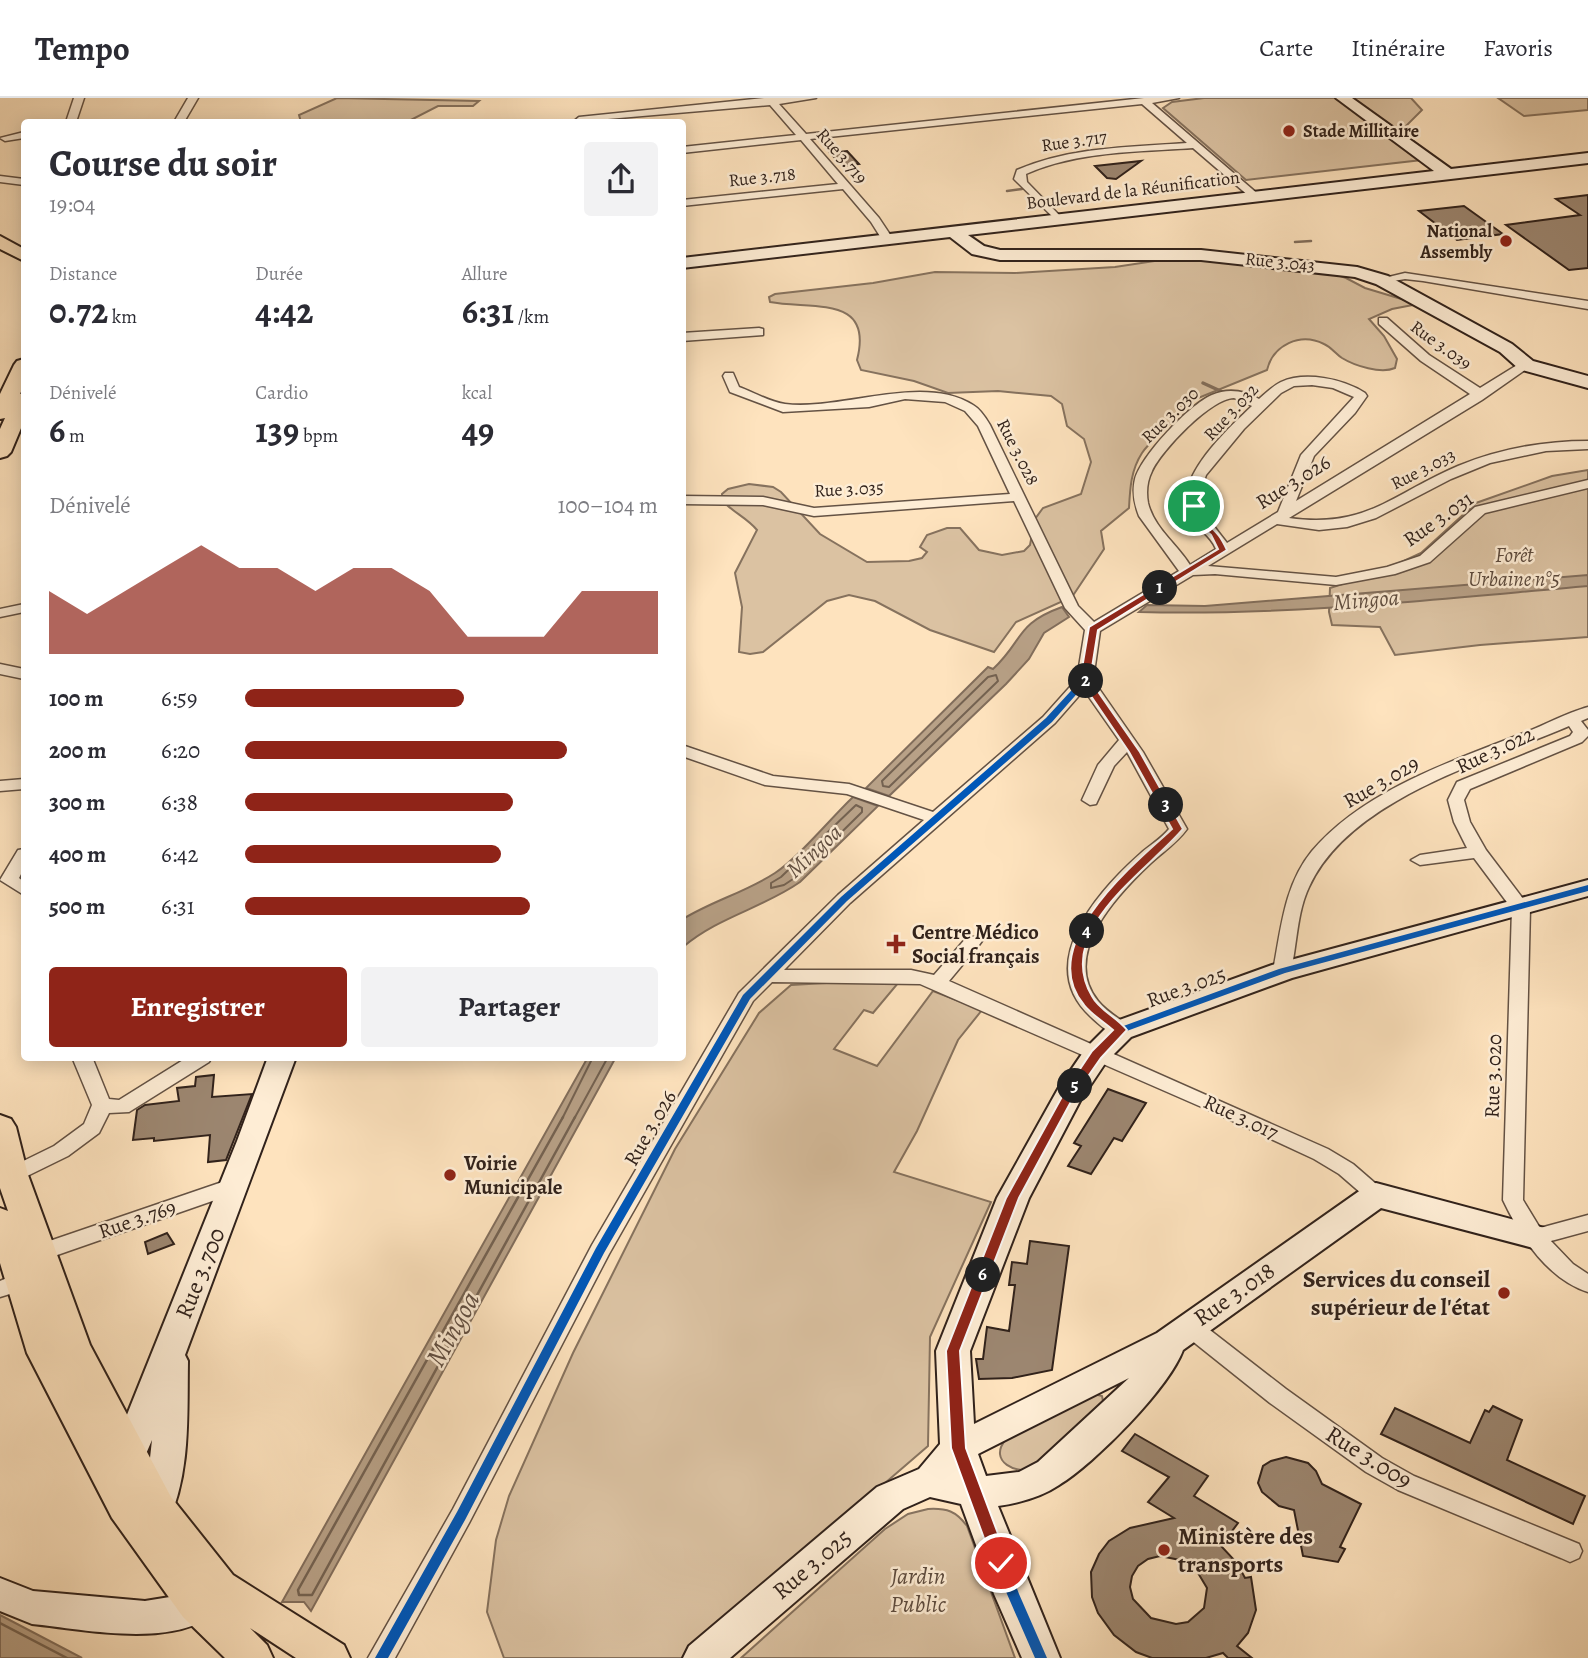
<!DOCTYPE html>
<html lang="fr">
<meta charset="utf-8">
<style>
body{margin:0;font-family:Alegreya,serif;background:#f2f2f3;color:#2b2b33;height:100vh;display:flex;flex-direction:column;font-size:26px;white-space:nowrap}
*{box-sizing:border-box;margin:0}
p{font-size:23px;color:#7c7c81}
.icon{flex:none;width:38px;height:38px;fill:none;stroke:currentColor;stroke-width:2;stroke-linecap:round;stroke-linejoin:round}
.map{position:relative;flex:1;overflow:hidden}
.side{position:absolute;left:21px;top:21px;width:665px;height:942px;display:flex;flex-direction:column;background:#fff;border-radius:7px;box-shadow:0 4px 18px #0003}
.side>*{flex:none}
.pin{position:absolute;display:grid;place-items:center;width:60px;height:60px;color:#fff;margin:-30px;border:4px solid #fff;border-radius:50%;box-shadow:0 2px 7px #0007}
.km{position:absolute;width:35px;height:35px;margin:-18px;border-radius:50%;background:#222;color:#fff;font-size:19px;line-height:35px;text-align:center}
.round{display:grid;place-items:center;flex:none;width:74px;height:74px;border-radius:7px;background:#f2f2f3}
.headline{display:flex;align-items:center;justify-content:space-between;height:119px;padding:0 28px}
h1{font-size:38px;font-weight:700;line-height:52px}
.metrics{display:grid;grid-template-columns:repeat(3,1fr);gap:10px;height:119px;padding:7px 28px}
.metrics div{display:grid;align-content:center}
.metrics b{font-size:35px;font-weight:700}
.metrics small{font-size:19px;font-weight:400}
.metrics p{font-size:19px}
.chart{height:196px;padding:14px 28px}
.chart p{display:flex;justify-content:space-between}
.chart svg{width:100%;height:126px;margin-top:7px;fill:#8f2418;opacity:.7}
.primary-button{display:flex;gap:14px;margin-top:auto;padding:14px 28px}
.primary-button a{flex:1;height:80px;border-radius:7px;background:#8f2418;color:#fff;font-size:28px;font-weight:700;line-height:80px;text-align:center}
.primary-button a+a{background:#f2f2f3;color:#2b2b33}
ul{padding:0 28px;list-style:none;font-size:23px}
li{display:grid;grid-template-columns:112px 84px 1fr;align-items:center;height:52px}
li i{height:18px;border-radius:9px;background:#8f2418}
header{display:flex;align-items:center;gap:42px;box-sizing:border-box;height:98px;padding:0 35px;background:#fff;border-bottom:2px solid #e1e1e2}
header strong{font-size:33px}
nav{display:flex;gap:38px;margin-inline-start:auto;font-size:24px}
.map>svg:first-child{display:block}
</style>
<header>
<strong>Tempo</strong>
<nav><a>Carte</a><a>Itinéraire</a><a>Favoris</a></nav>
</header>
<div class="map">
<svg width="1588" height="1560" viewBox="0 0 1588 1560">
<rect width="100%" height="100%" fill="#fee3be"/>
<filter id="stains"><feTurbulence type="fractalNoise" baseFrequency=".00286" numOctaves="4"/><feColorMatrix values="0 0 0 0 .2 0 0 0 0 .09 0 0 0 0 .02 0 0 0 .5 -.17"/></filter>
<radialGradient id="worn" r=".72"><stop offset=".6" stop-color="#630" stop-opacity="0"/><stop offset="1" stop-color="#630" stop-opacity=".3"/></radialGradient>
<g fill="#dbc2a2" stroke="#86725e" stroke-width="2">
<polygon points="337,0 479,3 473,8 438,8 407,24 301,24 299,17"/>
<polygon points="1204,0 1336,0 1422,62 1246,82 1163,10 1172,4"/>
<polygon points="1352,0 1411,0 1422,12 1400,34"/>
<polygon points="1498,0 1588,0 1588,12 1524,18"/>
<path d="M1161 162H1211L1329 174 1346 180 1365 190 1418 206 1392 211 1369 221 1384 238 1397 261 1395 270C1381 276 1355 268 1342 260 1336 256 1331 249 1324 246 1300 234 1273 247 1267 272L1181 307C1173 329 1154 337 1142 355 1131 372 1130 390 1129 410L1101 433 1104 451 1072 499 1016 524 994 554 930 532 875 503 849 497 827 503 763 554 750 556 739 554 742 509 735 475 757 432C746 419 732 414 722 402V396L728 391 749 386 773 389 781 394 820 436 867 464 909 463 922 460 927 454 920 449 927 437 947 430H960L979 452 1002 457 1024 453 1030 447 1035 421 1043 410 1081 396 1091 364 1084 341 1067 328 1062 306 1051 298 998 293 948 295 914 283 861 272 857 262C874 196 812 212 770 204L769 199 775 196 873 185 935 174 1015 175 1115 169Z"/>
<polygon points="1588,372 1588,539 1480,547 1395,557 1380,529 1332,527 1329,514 1330,490 1380,474 1421,455 1476,405 1552,378"/>
<polygon points="897,881 899,884 873,915 864,912 834,951 877,968 933,893 982,912 958,942 917,1033 894,1074 991,1104 930,1239 928,1348 682,1560 504,1560 487,1514 496,1442 509,1398 573,1255 675,1051 759,915 791,887"/>
<path d="M1094 1296 1102 1298 1103 1303 1037 1371C1017 1377 987 1364 1006 1341Z"/>
<path d="M928 1411C947 1410 956 1413 967 1428L1015 1560H741L885 1431 908 1416Z"/>
</g>
<g fill="#b8a187" stroke="#826e5c" stroke-width="2">
<path d="M1588 477V488C1439 501 1288 518 1139 514L1147 507 1205 508Z"/>
<path d="M1062 509 1069 519 1044 535 1029 561 1006 586 889 698 866 690 988 569 993 571C1024 542 1015 526 1062 509Z"/>
<path d="M853 699 878 708 800 784C763 810 718 819 683 849V821C712 803 746 794 775 775 799 759 831 720 853 699Z"/>
<polygon points="588,959 616,959 311,1513 304,1504 282,1504"/>
<polygon points="0,1517 82,1560 0,1560"/>
</g>
<g fill="none" stroke-linecap="round" stroke-linejoin="round">
<g stroke="#746251" stroke-width="2">
<polygon points="996,577 998,583 889,689 883,688 882,683 988,579"/>
<polygon points="856,707 862,710 862,714 796,779 784,787 771,790 771,785 781,779"/>
<polyline points="562,1021 593,959"/>
<polyline points="574,1021 608,959"/>
</g>
<g stroke="#746251" stroke-width="2.5">
<polyline points="563,1019 298,1492 299,1497 312,1497 575,1019"/>
<polyline points="0,1525 67,1560"/>
</g>
<g stroke="#826e5c" stroke-width="2.5">
<polyline points="1007,93 1022,91"/>
<polyline points="1295,144 1311,143"/>
</g>
<polyline stroke="#826e5c" stroke-width="3.5" points="1203,285 1227,296"/>
</g>
<g fill="#9c8670" stroke="#31221b" stroke-width="2" fill-rule="evenodd">
<polygon points="847,53 859,66 843,68 830,55"/>
<polygon points="1141,63 1116,81 1107,80 1095,68"/>
<polygon points="1588,97 1588,170 1569,172 1506,127 1580,117 1556,101"/>
<polygon points="1464,108 1503,136 1457,142 1419,113"/>
<polygon points="214,977 212,999 252,996 226,1062 208,1064 210,1037 154,1043 154,1040 133,1042 137,1012 145,1007 179,1003 177,990 195,988 196,979"/>
<polygon points="1108,991 1146,1005 1122,1043 1114,1040 1091,1076 1068,1068 1081,1048 1074,1045"/>
<polygon points="167,1135 174,1146 148,1156 145,1144"/>
<polygon points="1030,1143 1069,1148 1052,1272 1012,1280 979,1281 976,1261 983,1261 987,1229 1009,1233 1015,1187 1009,1187 1012,1164 1027,1166"/>
<polygon points="1493,1308 1522,1322 1507,1362 1585,1398 1573,1426 1381,1336 1395,1310 1470,1345 1485,1312 1489,1314"/>
<path d="M1135 1336 1208 1378 1194 1398 1238 1425 1221 1448 1237 1465 1245 1480 1251 1479 1256 1512 1248 1535 1237 1548 1252 1560H1228L1223 1555 1206 1560H1152L1136 1554 1114 1537 1098 1515 1092 1499 1091 1474 1099 1456 1109 1443 1130 1430 1174 1420 1148 1404 1169 1379 1122 1353ZM1160 1458 1185 1463 1195 1470 1207 1490 1204 1510 1188 1524 1176 1526 1151 1520 1133 1501 1130 1489 1132 1478 1138 1468 1148 1461Z"/>
<polygon points="1286,1359 1308,1365 1316,1373 1322,1386 1361,1406 1340,1449 1345,1451 1338,1464 1303,1458 1294,1412 1279,1408 1262,1394 1258,1385 1263,1368 1271,1363"/>
</g>
<g fill="none" stroke-linecap="round" stroke-linejoin="round">
<g stroke="#645244" stroke-width="3">
<g id="street">
<polygon points="74,0 84,0 76,24 66,24"/>
<polygon points="188,0 198,0 184,24 174,24"/>
<path d="M764 0H816L779 6 806 36 1144 0H1179L1152 5 1259 97 1250 99 1193 50C1138 54 1077 53 1026 76L1027 84 1062 120 1057 123 1014 81 1017 72C1070 49 1130 49 1187 45L1142 6 810 41 879 120 893 141 887 144 883 143 871 124 843 91 682 108V102L838 86 801 42 682 55V49L796 37 770 7 573 24 579 19Z"/>
<polygon points="24,34 24,40 5,43 0,40"/>
<polygon points="0,78 24,81 24,87 0,84"/>
<polygon points="1405,175 1588,203 1588,211 1423,183 1405,181 1382,185 1376,182"/>
<path d="M1379 220H1387L1429 257 1480 290 1522 264H1530L1532 267 1482 302 1289 420C1366 431 1392 396 1458 368 1499 351 1543 343 1588 343V351L1546 353 1490 365 1451 381 1376 420 1347 429 1319 432 1277 426 1208 468 1336 479 1387 469 1420 458 1475 409 1588 382V390L1485 415 1430 464 1395 476 1336 487 1215 476 1193 477 1100 533 1093 582 1143 654 1187 731C1177 745 1164 753 1151 765 1118 796 1060 856 1098 903 1106 913 1118 920 1128 927L1131 932 1128 937C1114 941 1101 928 1091 919 1033 866 1098 793 1141 755 1150 747 1161 741 1169 731L1127 654 1114 668 1096 706 1090 707 1082 702 1098 667 1119 642 1084 592 1055 625 850 805 784 872H911L934 877 967 839H979L982 843 979 847 949 883 1328 1051 1353 1066 1383 1092 1386 1097 1383 1102 1376 1105 1369 1102 1339 1076 1314 1061 1213 1014 920 886 772 884 753 903 609 1156 469 1425 395 1560H368L453 1411 592 1147 739 895 838 797 924 722 847 696 765 687 682 658V647L773 678 849 686 933 714 1043 619 1077 581 1085 532 1065 510 1014 403 814 418 763 407 682 406V398L763 399 814 410 1010 396 978 328 965 313 945 304 905 301 869 309 783 314 730 294 723 278 725 275H733L739 289C753 294 770 304 785 306 842 313 922 275 973 307 980 311 986 320 990 327L1078 508 1094 524 1179 473 1139 418C1134 405 1132 394 1135 381 1142 357 1189 307 1212 297 1228 290 1245 293 1259 301 1266 295 1273 288 1281 284 1305 273 1344 281 1365 295L1367 298 1355 315 1314 358 1296 403 1470 296 1421 263 1379 226ZM1312 287 1333 290 1354 299 1301 357 1278 414 1227 445 1202 413 1201 392 1206 377 1244 331 1281 295 1294 288ZM1234 300 1252 308C1229 330 1172 381 1189 417 1196 431 1210 436 1216 451L1190 467C1177 446 1154 430 1148 405 1146 394 1147 383 1152 373 1162 352 1210 301 1234 300Z"/>
<polygon points="759,230 763,231 763,237 682,243 682,235"/>
<polygon points="24,506 24,514 0,519 0,511"/>
<polygon points="0,566 24,571 24,581 0,576"/>
<path d="M1588 609V620L1581 623 1588 632V638L1582 644 1470 691 1464 702 1470 724 1486 752 1530 810 1523 1102 1540 1130 1588 1117V1133L1551 1143 1573 1166 1588 1176V1194C1547 1181 1520 1138 1503 1102L1512 811 1474 760 1420 767 1411 762 1420 757 1467 750 1454 724 1448 702 1457 684 1570 638 1573 634 1569 628C1486 664 1350 700 1309 789 1297 814 1297 846 1291 873L1289 877H1275L1273 873C1281 832 1284 787 1312 753 1364 692 1452 663 1524 635 1545 627 1566 615 1588 609Z"/>
<polygon points="24,681 24,691 0,693 0,683"/>
<polygon points="24,751 24,770 19,780 24,784 24,797 0,782 18,752"/>
<polygon points="72,959 92,959 109,1001 119,1002 188,959 212,959 209,964 129,1014 109,1015 99,1035 68,1058 19,1082 12,1085 5,1082 2,1077 5,1072 54,1048 84,1026 92,1007"/>
<polygon points="234,1080 241,1083 244,1088 241,1093 40,1163 32,1161 29,1155 32,1149"/>
<polygon points="23,1173 31,1175 34,1181 26,1191 0,1199 0,1183"/>
<polygon points="1189,1219 1197,1222 1286,1291 1382,1360 1414,1378 1579,1446 1582,1453 1579,1460 1570,1464 1561,1460 1398,1392 1366,1374 1270,1305 1181,1234 1178,1228 1181,1222"/>
</g>
</g>
<g stroke="#31221b" stroke-width="4">
<g id="secondary">
<polygon points="1336,0 1352,0 1451,71 1588,55 1588,65 968,137 984,148 1000,152 1201,152 1357,169 1388,178 1512,246 1533,263 1588,278 1588,290 1519,271 1500,254 1376,186 1355,179 1201,162 1000,162 972,156 950,139 682,170 682,160 1434,73"/>
<path d="M1588 782V798L1292 880 1131 939 1106 964 1080 1003 1029 1100 970 1253 974 1326 1157 1235 1365 1089 1376 1085 1548 1131 1553 1139 1548 1147 1537 1151 1381 1110 1183 1252C1169 1290 1094 1366 1059 1387 1041 1399 1019 1405 998 1408L1060 1560H1022L994 1496 961 1406 930 1399 903 1411 730 1560H683L689 1548 877 1389 919 1371 940 1346 936 1253 997 1100 1058 991 1086 950 1111 925 1272 867ZM1129 1280 1038 1364 1019 1374 986 1378 978 1356Z"/>
<path d="M268 959H296L185 1257 188 1263C187 1320 191 1376 166 1429L153 1433 140 1429 135 1418 147 1387 152 1342 136 1379 124 1384 112 1379 106 1369 237 1043Z"/>
<path d="M0 1480 33 1493 145 1503 176 1498 209 1481 222 1485 228 1497C200 1557 84 1531 32 1526L0 1513Z"/>
</g>
</g>
<g stroke="#31221b" stroke-width="4">
<g id="primary">
<polygon points="0,138 24,151 24,163 0,151"/>
<polygon points="24,261 24,287 20,296 24,295 24,323 11,354 7,358 0,360 0,331 5,320 0,321 0,296 14,267 17,263"/>
<polygon points="0,1017 11,1021 16,1029 28,1077 90,1247 171,1399 233,1477 344,1547 350,1560 296,1560 250,1530 267,1547 273,1560 225,1560 183,1519 112,1420 27,1255 0,1165 0,1110 8,1113 0,1090"/>
</g>
</g>
<use href="#street" fill="#feedd5" fill-rule="evenodd"/>
<use href="#secondary" fill="#feedd5" fill-rule="evenodd"/>
<use href="#primary" fill="#fee3be" fill-rule="evenodd"/>
<g stroke="#feedd5" stroke-width="4">
<g id="cycleway">
<polygon points="1090,529 1096,529 1097,531 1089,582 1052,624 847,803 750,901 604,1155 465,1422 388,1560 375,1560 457,1414 596,1150 743,897 841,799 1046,620 1081,582"/>
<polygon points="1588,787 1588,793 1285,875 1124,934 1099,959 1072,1000 1018,1100 959,1253 964,1350 1019,1496 1047,1560 1035,1560 1007,1496 952,1350 947,1253 1008,1100 1063,998 1093,955 1118,930 1279,871"/>
</g>
</g>
<use href="#cycleway" fill="#0057b8" fill-rule="evenodd"/>
</g>
<path fill="#8f2418" stroke="#fff" stroke-width="2" d="M1194 405C1201 410 1200 418 1206 424 1217 435 1220 437 1227 452L1098 532 1090 582 1140 654 1183 731C1148 773 1053 832 1092 898 1099 912 1117 919 1127 932L1101 960 1073 1000 1019 1100 960 1253 966 1350 1009 1465 1007 1470H996L993 1465 951 1350 946 1253 1006 1100 1064 995 1092 953 1113 932C1104 924 1092 917 1084 907 1034 848 1133 766 1172 731L1129 654 1080 582 1089 529 1218 451 1211 437 1195 424 1189 408Z"/>
<g fill="#8f2418" stroke="#feedd5" stroke-width="2.5">
<circle cx="1289" cy="33" r="7"/>
<circle cx="1506" cy="143" r="7"/>
<path d="M892.5 835.5h7v7h7v7h-7v7h-7v-7h-7v-7h7z"/>
<circle cx="450" cy="1077" r="7"/>
<circle cx="1504" cy="1195" r="7"/>
<circle cx="1164" cy="1452" r="7"/>
</g>
<g text-anchor="middle" dominant-baseline="central" stroke-width="5" stroke-linejoin="round" paint-order="stroke">
<g font-size="18" font-weight="bold" fill="#31221b" stroke="#feedd5" text-anchor="start">
<text x="1303" y="33">Stade Millitaire</text>
<text x="1492" y="133" text-anchor="end">National<tspan x="1492" dy="21">Assembly</tspan></text>
</g>
<g font-size="18" fill="#31221b" stroke="#feedd5">
<text transform="translate(1074 43) rotate(-8)">Rue 3.717</text>
<text transform="translate(842 58) rotate(49)">Rue 3.719</text>
<text transform="translate(762 79) rotate(-6)">Rue 3.718</text>
<text transform="translate(1133 92) rotate(-7)">Boulevard de la Réunification</text>
<text transform="translate(1280 164) rotate(6)">Rue 3.043</text>
<text transform="translate(1441 247) rotate(36)">Rue 3.039</text>
<text transform="translate(1231 314) rotate(-47)">Rue 3.032</text>
<text transform="translate(1170 317) rotate(-44)">Rue 3.030</text>
<text transform="translate(1018 354) rotate(63)">Rue 3.028</text>
<text transform="translate(1423 371) rotate(-27)">Rue 3.033</text>
<text transform="translate(849 391) rotate(-3)">Rue 3.035</text>
</g>
<g font-size="21" fill="#31221b" stroke="#feedd5">
<text transform="translate(1293 384) rotate(-32)">Rue 3.026</text>
<text transform="translate(1438 421) rotate(-35)">Rue 3.031</text>
<text transform="translate(1495 652) rotate(-25)">Rue 3.022</text>
<text transform="translate(1381 684) rotate(-30)">Rue 3.029</text>
<text transform="translate(1186 889) rotate(-20)">Rue 3.025</text>
<text transform="translate(1493 978) rotate(-88)">Rue 3.020</text>
<text transform="translate(1241 1019) rotate(25)">Rue 3.017</text>
<text transform="translate(650 1030) rotate(-60)">Rue 3.026</text>
<text transform="translate(137 1121) rotate(-19)">Rue 3.769</text>
</g>
<g font-size="21" font-style="italic" fill="#5c4a3d" stroke="#feedd5">
<text x="1514" y="457">Forêt<tspan x="1514" dy="24">Urbaine n°5</tspan></text>
</g>
<g font-size="21" font-weight="bold" fill="#31221b" stroke="#feedd5" text-anchor="start">
<text x="912" y="834">Centre Médico<tspan x="912" dy="24">Social français</tspan></text>
<text x="464" y="1065">Voirie<tspan x="464" dy="24">Municipale</tspan></text>
</g>
<g font-size="23" font-style="italic" fill="#604e41" stroke="#feedd5">
<text transform="translate(1366 502) rotate(-5)">Mingoa</text>
<text transform="translate(814 753) rotate(-43)">Mingoa</text>
</g>
<g font-size="24" fill="#31221b" stroke="#feedd5">
<text transform="translate(200 1175) rotate(-68)">Rue 3.700</text>
<text transform="translate(1234 1196) rotate(-35)">Rue 3.018</text>
<text transform="translate(1369 1359) rotate(32)">Rue 3.009</text>
<text transform="translate(812 1466) rotate(-40)">Rue 3.025</text>
</g>
<g font-size="24" font-weight="bold" fill="#31221b" stroke="#feedd5" text-anchor="end">
<text x="1490" y="1181">Services du conseil<tspan x="1490" dy="28">supérieur de l'état</tspan></text>
<text x="1178" y="1438" text-anchor="start">Ministère des<tspan x="1178" dy="28">transports</tspan></text>
</g>
<g font-size="24" font-style="italic" fill="#5c4a3d" stroke="#feedd5">
<text x="918" y="1478">Jardin<tspan x="918" dy="28">Public</tspan></text>
</g>
<g font-size="28" font-style="italic" fill="#604e41" stroke="#feedd5">
<text transform="translate(453 1231) rotate(-61)">Mingoa</text>
</g>
</g>
<rect width="100%" height="100%" filter="url(#stains)"/>
<rect width="100%" height="100%" fill="url(#worn)"/>
</svg>
<div class="pin" style="left:1194px;top:408px;background:#1e9e55"><svg class="icon" aria-label="arrive" viewBox="0 0 24 24"><path d="M6 21V4h12l-3 4 3 4H6"/></svg></div>
<div class="pin" style="left:1001px;top:1465px;background:#d93025"><svg class="icon" aria-label="check" viewBox="0 0 24 24"><path d="M5 12l5 5 9-10"/></svg></div>
<b class="km" style="left:1160px;top:490px">1</b>
<b class="km" style="left:1086px;top:583px">2</b>
<b class="km" style="left:1166px;top:707px">3</b>
<b class="km" style="left:1087px;top:833px">4</b>
<b class="km" style="left:1075px;top:988px">5</b>
<b class="km" style="left:983px;top:1177px">6</b>
<section class="side">
<div class="headline"><div><h1>Course du soir</h1><p>19:04</p></div><a class="round"><svg class="icon" aria-label="share" viewBox="0 0 24 24"><path d="M12 15V3M7 8l5-5 5 5M5 13v7h14v-7"/></svg></a></div>
<div class="metrics">
<div><p>Distance</p><b>0.72<small> km</small></b></div>
<div><p>Durée</p><b>4:42</b></div>
<div><p>Allure</p><b>6:31<small> /km</small></b></div>
</div>
<div class="metrics">
<div><p>Dénivelé</p><b>6<small> m</small></b></div>
<div><p>Cardio</p><b>139<small> bpm</small></b></div>
<div><p>kcal</p><b>49</b></div>
</div>
<div class="chart"><p><span>Dénivelé</span>100–104 m</p>
<svg viewBox="0 0 160 44" preserveAspectRatio="none"><path d="M0 44V22L10 30L20 22L30 14L40 6L50 14L60 14L70 22L80 14L90 14L100 22L110 38L120 38L130 38L140 22L150 22L160 22V44z"/></svg>
</div>
<ul>
<li><b>100 m</b>6:59<i style="width:53%"></i></li>
<li><b>200 m</b>6:20<i style="width:78%"></i></li>
<li><b>300 m</b>6:38<i style="width:65%"></i></li>
<li><b>400 m</b>6:42<i style="width:62%"></i></li>
<li><b>500 m</b>6:31<i style="width:69%"></i></li>
</ul>
<div class="primary-button"><a>Enregistrer</a><a>Partager</a></div>
</section>
</div>
